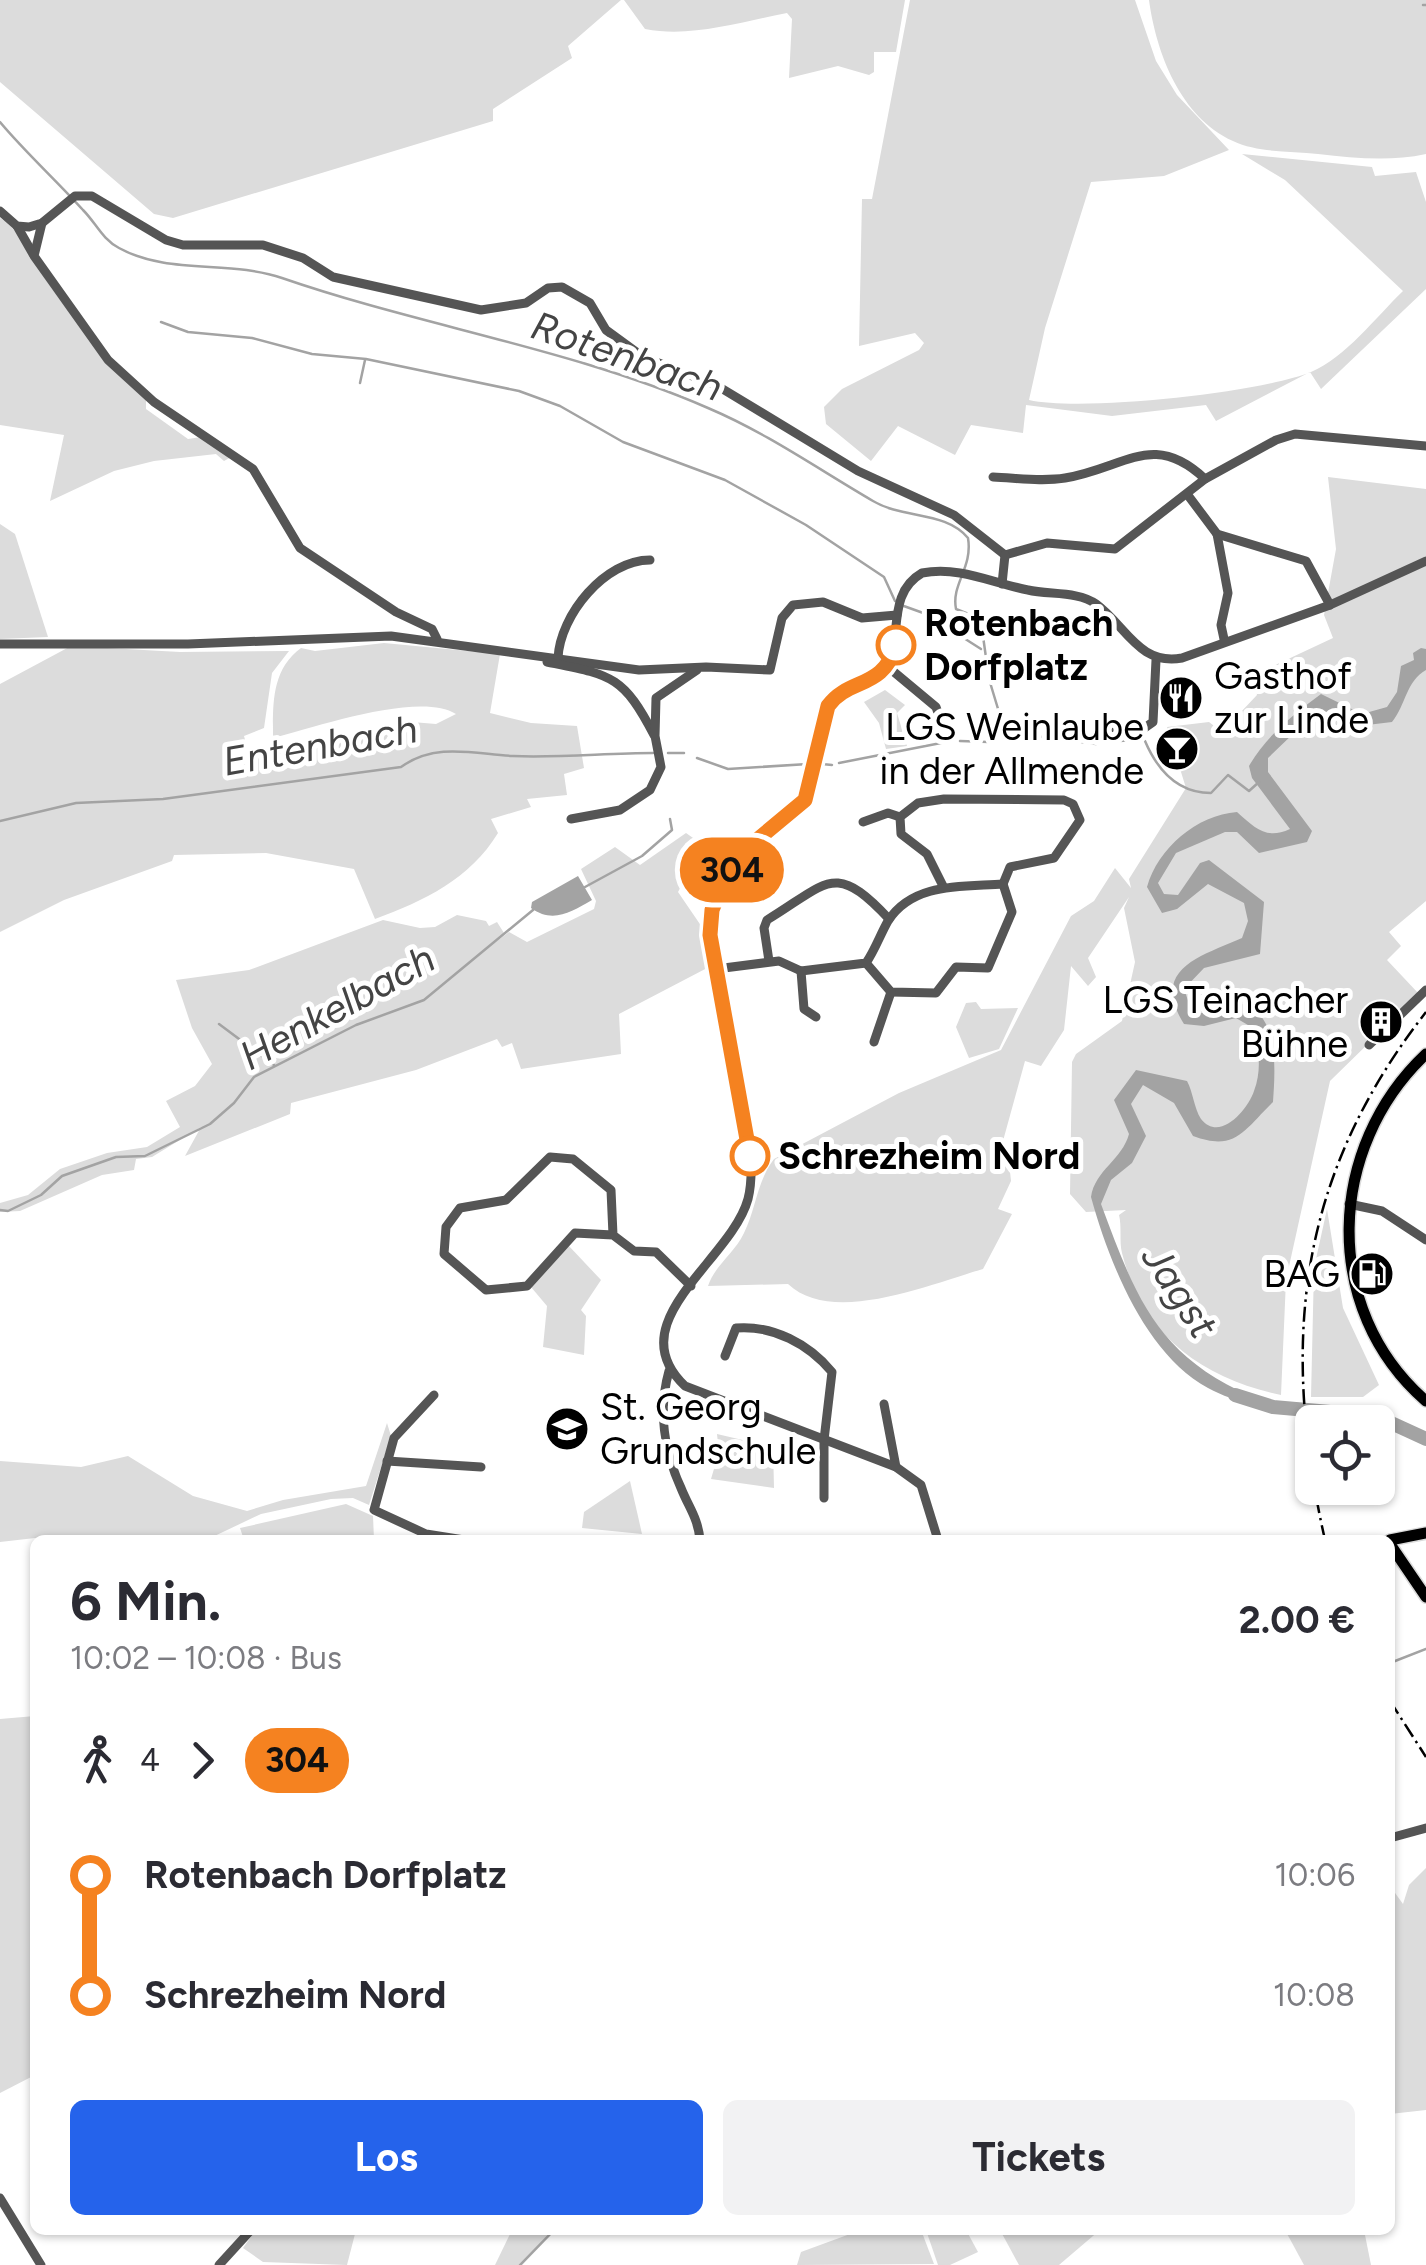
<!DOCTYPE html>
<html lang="de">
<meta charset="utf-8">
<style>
body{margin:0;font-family:Figtree,sans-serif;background:#f2f2f3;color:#2b2b33;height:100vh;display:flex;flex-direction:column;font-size:38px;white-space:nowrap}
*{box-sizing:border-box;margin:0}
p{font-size:32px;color:#7c7c81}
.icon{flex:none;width:55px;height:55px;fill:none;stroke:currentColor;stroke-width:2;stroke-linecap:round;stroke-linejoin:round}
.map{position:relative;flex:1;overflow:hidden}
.sheet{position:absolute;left:30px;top:1535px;width:1365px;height:700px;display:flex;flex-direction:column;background:#fff;border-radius:15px;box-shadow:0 2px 8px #0004}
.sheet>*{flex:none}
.badge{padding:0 20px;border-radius:32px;font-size:35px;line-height:65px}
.fabs{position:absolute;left:1295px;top:1405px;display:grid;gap:20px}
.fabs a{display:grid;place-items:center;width:100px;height:100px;border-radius:15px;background:#fff;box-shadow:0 2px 8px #0004;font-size:50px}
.map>.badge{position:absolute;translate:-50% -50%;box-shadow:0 0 0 5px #fff}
.legs{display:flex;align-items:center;gap:15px;height:110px;padding:0 40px;font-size:32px}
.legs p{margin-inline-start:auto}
.overview{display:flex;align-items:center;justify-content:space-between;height:170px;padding:0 40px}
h1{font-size:55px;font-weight:700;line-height:75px}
.cta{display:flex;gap:20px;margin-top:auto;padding:20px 40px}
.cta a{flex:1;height:115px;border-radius:15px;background:#2563eb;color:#fff;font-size:40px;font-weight:700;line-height:115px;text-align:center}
.cta a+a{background:#f2f2f3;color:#2b2b33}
ul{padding:0 40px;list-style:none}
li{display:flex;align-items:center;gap:35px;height:120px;font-size:38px}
li i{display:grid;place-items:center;width:15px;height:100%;margin:0 12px;background:currentColor}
li i::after{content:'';width:25px;height:25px;margin:-12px;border:8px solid;border-radius:50%;background:#fff}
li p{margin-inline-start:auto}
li:first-child i{background:linear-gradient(#0000 50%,currentColor 0)}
li:last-child i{background:linear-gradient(currentColor 50%,#0000 0)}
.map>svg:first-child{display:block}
.green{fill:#dcdcdc}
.water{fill:#a3a3a3}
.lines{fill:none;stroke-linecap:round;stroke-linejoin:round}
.stream{stroke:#a3a3a3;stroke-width:2.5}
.river{stroke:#a3a3a3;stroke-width:14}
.major-casing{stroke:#dbdbdb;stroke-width:14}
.minor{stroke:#555;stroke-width:9}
.major{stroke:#000;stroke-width:11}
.rail{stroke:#000;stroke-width:2.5;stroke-dasharray:15 5 2.5 5;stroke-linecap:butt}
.line-1-casing{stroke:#fff;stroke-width:22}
.line-1{stroke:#f58220;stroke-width:15}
.stop-1-dot{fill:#fff;stroke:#f58220;stroke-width:5}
.labels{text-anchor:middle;stroke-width:10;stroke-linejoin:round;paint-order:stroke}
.stop-label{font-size:38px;font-weight:bold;fill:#000;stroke:#fff;text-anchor:start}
.poi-label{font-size:38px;fill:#000;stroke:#fff;text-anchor:end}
.water-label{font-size:40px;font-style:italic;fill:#444;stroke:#fff}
</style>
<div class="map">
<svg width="1426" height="2265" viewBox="0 0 1426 2265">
<rect width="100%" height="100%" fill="#fff"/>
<g class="green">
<path d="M0 0H621L568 46 572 58 493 109V121L173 218 154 214 0 82Z"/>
<path d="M624 0H905L896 52H874V72L869 75 838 66 789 78 792 19 787 13C741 22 691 38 645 29Z"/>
<path d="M910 0H1135L1156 61 1177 95 1229 150 1164 176 1091 182 1045 328 1029 400C1082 412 1259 393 1311 372 1345 358 1376 317 1403 291L1285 180 1242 154 1372 167 1375 176 1416 172 1426 202V289L1321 389 1310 372 1216 421 1206 405 1112 416 1026 405 1023 433 971 425 955 455 898 426 871 461 826 424 824 407 842 389 919 350 924 343 915 333 859 346 862 199H872Z"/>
<path d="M1149 0H1426V154C1389 162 1355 158 1318 154 1291 151 1258 153 1233 141 1180 117 1156 52 1149 0Z"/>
<path d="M0 218C23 232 31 259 46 280 76 323 108 364 146 400V409L188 439 201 437 233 456 224 461 216 454 154 461 114 471 50 501 64 435 0 425Z"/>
<path d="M1328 477 1426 489V901L1389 932 1401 946 1387 960 1419 994 1330 1081 1286 1280 1281 1395C1202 1378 1143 1336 1122 1253 1119 1241 1122 1227 1119 1215L1126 1210 1086 1212 1070 1194 1072 1062 1076 1054 1122 1021 1135 962 1124 908 1129 897 1088 958 1096 977 1088 986 1071 966 1064 1030 1041 1066 1025 1061 998 1159 1009 1162 1011 1181 998 1209 1012 1214 983 1269C931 1284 832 1326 788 1284L708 1286C715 1265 734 1254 744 1233 756 1209 757 1181 774 1159L899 1093 1001 1050 1071 916 1094 901 1115 868 1131 888 1129 879 1186 788 1167 727 1209 722 1222 732 1257 695 1252 676 1333 638 1324 615 1336 549Z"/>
<path d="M0 524 15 534 48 637 0 639Z"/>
<path d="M384 643 500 654 490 713 531 723 577 726 584 768 564 774 567 795 527 799 531 807 491 819 498 833C470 879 424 901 375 919L354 869 266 853 174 855 172 861 64 900 0 932V684L71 646 180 652 289 651 272 673 264 728 244 736 247 747 288 750 301 743 351 741 369 729H396L412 722 436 724 456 714C420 691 316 727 273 738 273 705 271 670 301 648L315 651Z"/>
<path d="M885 690 905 705 897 713 907 746 886 749 879 723 864 702Z"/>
<path d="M686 833 703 845 678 892 706 933 709 967 619 1014 621 1054 521 1069 512 1043 502 1047 497 1039 416 1070 291 1103 290 1114 185 1156 201 1127 152 1157 136 1159 134 1170 102 1175 20 1211 0 1212V1203L28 1195 60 1169 107 1153 147 1147 180 1127 166 1101 195 1086 212 1064 192 1028 176 980 249 970 383 920 420 928 435 927 457 915 486 921 489 926 497 922 504 933 493 944 509 932 527 942 594 909 596 901 581 869 615 847 640 865Z"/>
<path d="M976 1002 981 1009 1018 1008 999 1049 969 1058 956 1027 966 1003Z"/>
<path d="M1327 1209 1343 1308 1379 1385 1363 1397H1311L1314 1268Z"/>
<path d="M568 1245 601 1280 581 1310 586 1316 584 1355 543 1347 547 1306 531 1287Z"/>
<path d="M387 1423 391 1436 369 1505 353 1498 331 1499 261 1514 206 1540 35 1538 0 1542V1461L81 1467 128 1456 193 1496 247 1511 283 1500 366 1486Z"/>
<path d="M717 1434 773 1447 774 1488 711 1479 719 1452Z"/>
<path d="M630 1481 642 1534 582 1528 584 1512Z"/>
<path d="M346 1504 373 1516 374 1540H244L240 1528Z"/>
<path d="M35 1716V2075L0 2093V1719Z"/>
<path d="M1426 1868V2110L1390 2114V1886L1403 1904 1409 1885Z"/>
<path d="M256 2230H356L347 2265 263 2262 243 2248Z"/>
<path d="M512 2230H556L522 2265H495Z"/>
<path d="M861 2230H921L934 2264 797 2265 801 2252Z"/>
<path d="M926 2230H966L978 2252 950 2265H938Z"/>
<path d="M1000 2230H1100L1059 2265H1019Z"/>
<path d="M1285 2230H1364L1371 2265H1304Z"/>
</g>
<g class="water">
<path d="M1421 648 1426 649V670C1406 681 1406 705 1392 722L1359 726 1319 709 1268 758V772L1312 831 1307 842 1259 853 1237 832H1225L1176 853 1158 883 1164 894 1178 895 1200 863 1209 860 1264 902 1260 954 1204 968 1184 989 1193 1015 1242 1004C1280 1014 1275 1071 1273 1102 1244 1130 1236 1152 1193 1136L1174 1103 1143 1085 1131 1104 1146 1136 1132 1163 1111 1180 1101 1204C1135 1295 1156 1355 1251 1396L1252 1406C1238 1400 1222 1396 1208 1388 1145 1354 1109 1262 1091 1197 1095 1170 1122 1160 1129 1134L1114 1100 1136 1070 1187 1081C1193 1092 1194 1108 1201 1119 1220 1143 1248 1109 1254 1091 1262 1070 1259 1049 1253 1028L1236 1018 1204 1026 1184 1024C1149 968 1202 956 1242 938L1248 921 1244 903 1208 884 1177 909 1162 913 1147 887C1158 848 1197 815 1237 812 1255 828 1266 840 1290 829L1252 778 1249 766C1266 736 1294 714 1321 694L1362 714 1387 707 1397 692 1401 666 1414 660 1413 653Z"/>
<path d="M578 876 592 900C571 912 553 924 531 908L532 902Z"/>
</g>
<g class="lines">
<g class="stream">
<path d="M1423 5H1426"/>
<path d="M0 122C26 153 56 180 83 210 96 223 102 239 119 248 168 275 230 260 282 278 421 326 573 349 708 408 767 433 818 469 873 501 903 519 946 511 968 538 973 568 951 584 956 609L971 615 982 629 989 679 1005 732 1096 744"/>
<path d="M161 322 188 332 252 338 312 354 366 359 519 391 560 406 623 442 725 480 806 525 884 577 895 601"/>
<path d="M360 383 365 360"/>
<path d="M901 605 926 614 981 649"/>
<path d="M960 741 989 742 1005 732"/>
<path d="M1119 741 1136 740"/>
<path d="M1145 741C1157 769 1177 793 1211 793L1228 775 1249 791 1259 782"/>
<path d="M668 753H684"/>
<path d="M697 758 728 769 808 764"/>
<path d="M839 763 946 742"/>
<path d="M822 764 832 765"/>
<path d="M0 821 76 803 163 799 401 767C436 742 474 754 513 756 559 758 607 753 653 753"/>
<path d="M585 887 642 856 672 830 670 819"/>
<path d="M219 1024 274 1065"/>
<path d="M0 1210 8 1211 41 1195 62 1176 116 1157 145 1156 210 1124 234 1103 254 1077 356 1025 424 1000 533 910"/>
<path d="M1390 1663 1426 1649"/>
<path d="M520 2265 554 2230"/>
</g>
<path class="river" d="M1235 1395 1273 1407 1376 1416 1426 1439"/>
<defs>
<g id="major">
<path d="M1426 1054C1327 1147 1320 1309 1426 1401"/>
<path d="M1390 1540 1426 1533"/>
<path d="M1390 1544 1426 1597"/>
</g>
</defs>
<use href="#major" class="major-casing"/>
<g class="minor">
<path d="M0 211 17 226 29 227 42 223 75 196H92L166 240 183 245H263L303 258 333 277 481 310 526 303 548 288 562 287 590 303 606 330 643 357 716 385 858 471 954 515 1005 555"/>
<path d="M42 223 34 256 108 360 154 402 253 469 300 548 396 612 432 629 437 639"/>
<path d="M17 226 33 254"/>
<path d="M993 477C1017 478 1042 482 1065 478 1125 468 1153 430 1205 479"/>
<path d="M1187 494 1217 534 1306 561 1330 605"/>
<path d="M1217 534 1228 593 1221 625 1224 639"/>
<path d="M1005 555 1047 543 1115 549 1205 479 1276 440 1295 434 1426 446"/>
<path d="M1002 584 1005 555"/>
<path d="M0 644H188L391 636 639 670 706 667 770 670 782 618 793 605 823 602 862 618 897 615"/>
<path d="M558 658C560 615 605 560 650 560"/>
<path d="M547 662C611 675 623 675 654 735"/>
<path d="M888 667 936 707 946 736"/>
<path d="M1098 727 1143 729 1153 722 1156 660"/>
<path d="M571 819 620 810 650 790 661 767 655 736 656 698 697 670"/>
<path d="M863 822 888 813 900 817"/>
<path d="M943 886 927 854 901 834 900 817 918 803 944 799 1064 800 1073 804 1080 820 1054 858 1010 867 1003 884"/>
<path d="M769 961 764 928 767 920C828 883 834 860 889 919"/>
<path d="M866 963 891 992 936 993 956 967 988 968 1012 912 1003 884"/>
<path d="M716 969 779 961 801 971 866 963C875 950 880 935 888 921 913 882 963 887 1003 884"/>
<path d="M801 971 804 1009 816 1017"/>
<path d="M874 1042 891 992"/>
<path d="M1369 1045 1426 990"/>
<path d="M1349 1204 1382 1211 1426 1240"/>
<path d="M613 1235 611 1190 573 1159 550 1157 506 1200 460 1208 446 1227 444 1254 486 1290 527 1286 575 1233 613 1235 634 1251 656 1252 691 1286"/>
<path d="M725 1356 736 1328C773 1325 809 1344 832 1372L824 1440V1498"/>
<path d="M669 1371C658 1410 664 1451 681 1488 689 1508 698 1518 700 1540"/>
<path d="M434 1395 394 1438 374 1510 426 1534 464 1540"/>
<path d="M884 1404 896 1467"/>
<path d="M387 1461 481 1467"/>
<path d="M938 1540 921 1485 896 1467 685 1386C617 1322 731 1261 748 1199 763 1141 721 1000 711 935L712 910 724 881 751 845 805 800 827 707 835 697 888 667C902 635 887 593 922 573 960 566 992 583 1028 590 1049 595 1078 591 1096 604 1126 626 1139 666 1182 658L1330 605 1426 561"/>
<path d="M1390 1838 1426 1828"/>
<path d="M0 2198 41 2265"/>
<path d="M219 2265 251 2230"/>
</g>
<use href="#major" class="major"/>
<g class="rail">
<path d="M1325 1540C1280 1341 1298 1176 1426 1012"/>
<path d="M1390 1701 1426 1757"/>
</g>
</g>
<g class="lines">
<defs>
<path id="line-1" d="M750 1156 710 935 712 910 724 881 751 845 805 800 828 706C849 677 883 690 896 645"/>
</defs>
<use href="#line-1" class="line-1-casing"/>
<use href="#line-1" class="line-1"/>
</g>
<defs>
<symbol id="restaurant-disc" viewBox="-11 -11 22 22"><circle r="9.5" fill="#000" stroke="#fff"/><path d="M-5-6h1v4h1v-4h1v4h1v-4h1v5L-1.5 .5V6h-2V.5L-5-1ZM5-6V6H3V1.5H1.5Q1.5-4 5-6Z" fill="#fff"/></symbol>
<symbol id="bar-disc" viewBox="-11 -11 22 22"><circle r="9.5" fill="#000" stroke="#fff"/><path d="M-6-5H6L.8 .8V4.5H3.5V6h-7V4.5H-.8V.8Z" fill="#fff"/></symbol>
<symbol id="building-disc" viewBox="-11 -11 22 22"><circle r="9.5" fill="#000" stroke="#fff"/><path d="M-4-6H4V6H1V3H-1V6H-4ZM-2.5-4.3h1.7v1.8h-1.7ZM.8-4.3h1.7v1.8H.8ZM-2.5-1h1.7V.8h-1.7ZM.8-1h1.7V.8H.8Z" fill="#fff"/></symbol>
<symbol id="fuel-disc" viewBox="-11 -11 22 22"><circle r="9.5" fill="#000" stroke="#fff"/><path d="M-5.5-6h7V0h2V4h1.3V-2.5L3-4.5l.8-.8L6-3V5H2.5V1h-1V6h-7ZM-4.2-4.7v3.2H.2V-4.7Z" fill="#fff"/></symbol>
<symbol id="school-disc" viewBox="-11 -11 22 22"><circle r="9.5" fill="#000" stroke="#fff"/><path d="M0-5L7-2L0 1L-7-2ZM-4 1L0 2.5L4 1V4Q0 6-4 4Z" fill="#fff"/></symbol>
</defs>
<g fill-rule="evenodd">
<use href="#restaurant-disc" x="1156" y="673" width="50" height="50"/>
<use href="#bar-disc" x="1152" y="724" width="50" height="50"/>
<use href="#building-disc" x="1356" y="997" width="50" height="50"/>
<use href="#fuel-disc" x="1347" y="1249" width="50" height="50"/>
<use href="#school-disc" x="542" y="1404" width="50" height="50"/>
</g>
<g class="stop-1-dot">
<circle cx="896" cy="645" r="18"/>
<circle cx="750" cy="1156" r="18"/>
</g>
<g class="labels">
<g class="stop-label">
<text x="924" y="636">Rotenbach<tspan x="924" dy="44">Dorfplatz</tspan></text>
<text x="778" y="1169">Schrezheim Nord</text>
</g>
<g class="poi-label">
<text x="1214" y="689" text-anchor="start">Gasthof<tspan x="1214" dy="44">zur Linde</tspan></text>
<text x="1144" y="740">LGS Weinlaube<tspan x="1144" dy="44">in der Allmende</tspan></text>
<text x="1348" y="1013">LGS Teinacher<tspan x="1348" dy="44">Bühne</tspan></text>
<text x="1340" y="1287">BAG</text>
<text x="600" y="1420" text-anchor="start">St. Georg<tspan x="600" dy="44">Grundschule</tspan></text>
</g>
<g class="water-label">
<text transform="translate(627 356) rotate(19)" y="14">Rotenbach</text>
<text transform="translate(320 745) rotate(-10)" y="14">Entenbach</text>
<text transform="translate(337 1007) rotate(-29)" y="14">Henkelbach</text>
<text transform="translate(1180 1291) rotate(57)" y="14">Jagst</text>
</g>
</g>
</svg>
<div class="fabs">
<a><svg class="icon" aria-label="locate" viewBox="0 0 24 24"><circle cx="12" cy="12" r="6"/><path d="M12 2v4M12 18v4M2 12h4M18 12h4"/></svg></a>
</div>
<b class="badge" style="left:732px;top:870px;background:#f58220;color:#111">304</b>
<section class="sheet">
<div class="overview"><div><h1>6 Min.</h1><p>10:02 – 10:08 · Bus</p></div><b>2.00 €</b></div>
<div class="legs"><svg class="icon" aria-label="walk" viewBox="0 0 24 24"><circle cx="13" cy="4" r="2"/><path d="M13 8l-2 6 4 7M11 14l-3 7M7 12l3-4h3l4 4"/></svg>4<svg class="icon" aria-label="forward" viewBox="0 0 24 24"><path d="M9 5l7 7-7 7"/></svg><b class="badge" style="background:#f58220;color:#111">304</b></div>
<ul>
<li><i style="color:#f58220"></i><b>Rotenbach Dorfplatz</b><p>10:06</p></li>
<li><i style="color:#f58220"></i><b>Schrezheim Nord</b><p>10:08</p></li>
</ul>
<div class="cta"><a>Los</a><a>Tickets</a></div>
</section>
</div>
